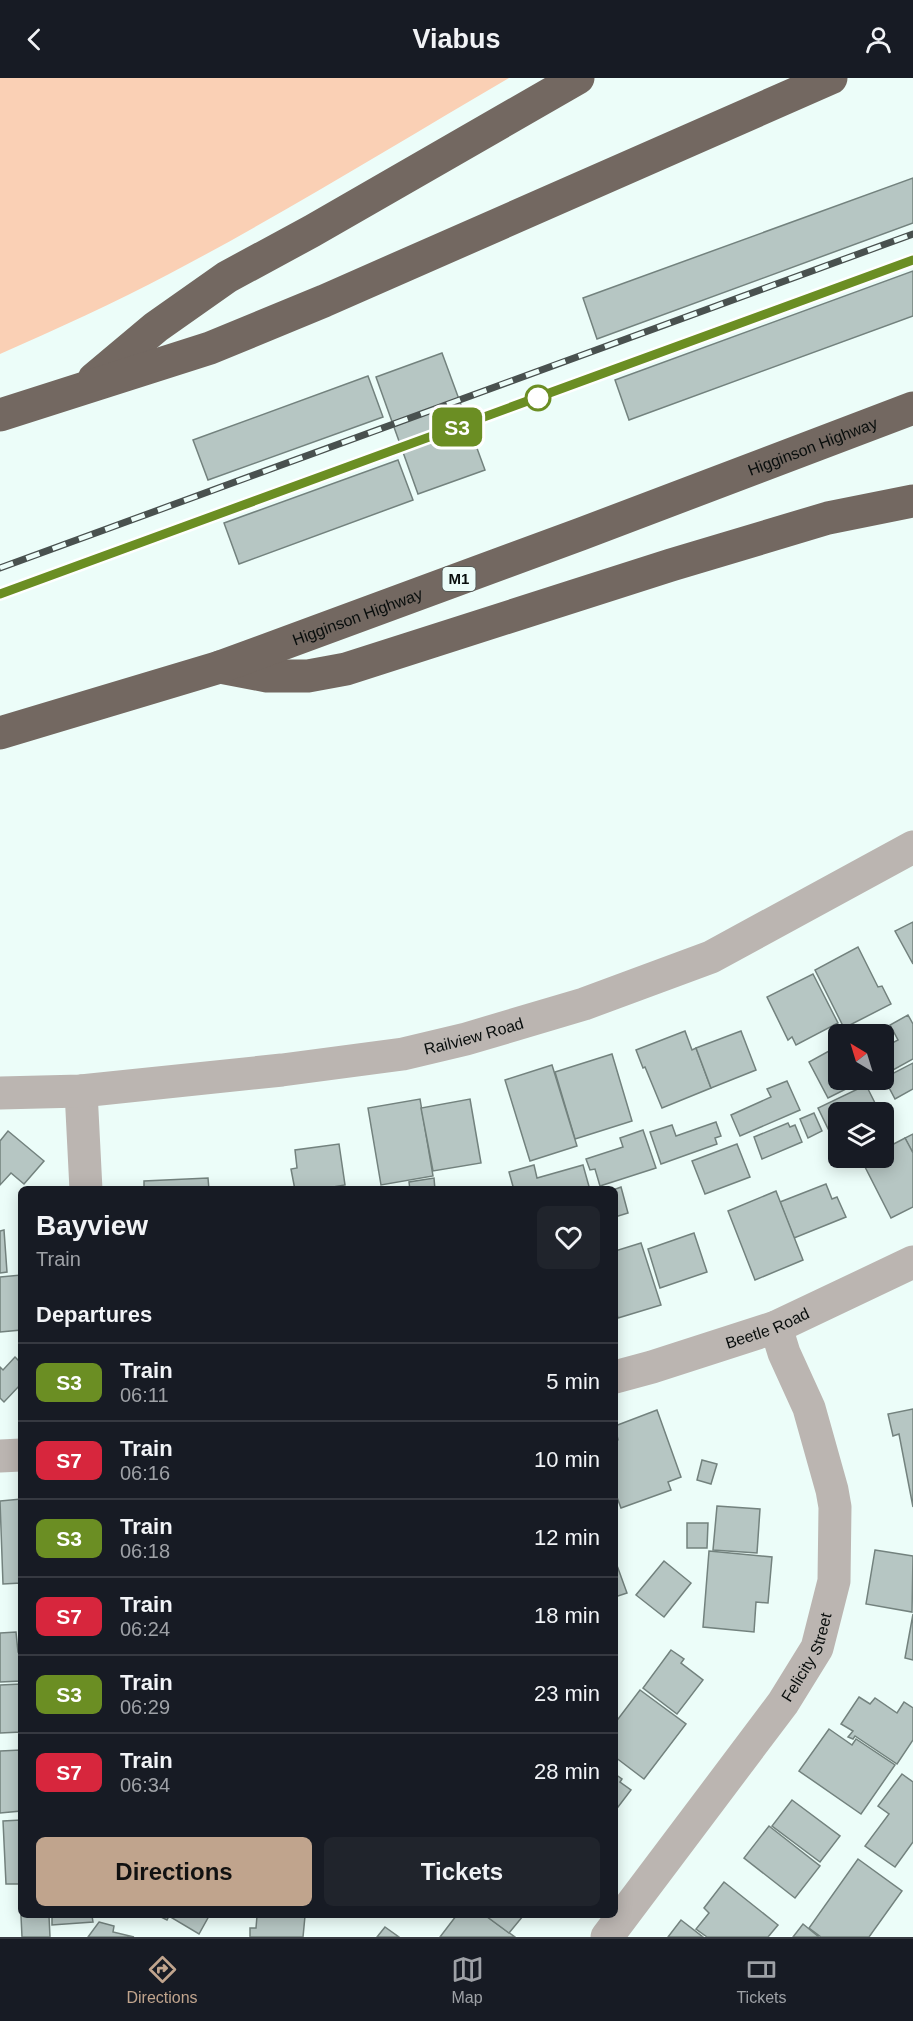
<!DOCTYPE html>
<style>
body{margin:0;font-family:Arial,sans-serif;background:#20242c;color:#f1f3f6;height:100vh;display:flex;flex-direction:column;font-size:22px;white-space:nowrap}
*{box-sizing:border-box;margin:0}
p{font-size:20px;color:#9ea1a6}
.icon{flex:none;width:33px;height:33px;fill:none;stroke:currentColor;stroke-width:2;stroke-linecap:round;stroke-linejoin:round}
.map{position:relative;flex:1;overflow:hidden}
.sheet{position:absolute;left:18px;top:1108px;width:600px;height:732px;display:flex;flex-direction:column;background:#171b24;border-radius:9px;box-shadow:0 3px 15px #0003}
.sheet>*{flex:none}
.badge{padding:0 12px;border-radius:9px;font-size:21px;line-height:39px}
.needle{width:39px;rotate:322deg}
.controls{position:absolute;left:828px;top:946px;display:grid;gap:12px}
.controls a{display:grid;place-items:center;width:66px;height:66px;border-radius:9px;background:#171b24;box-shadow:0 3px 15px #0003;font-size:30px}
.map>.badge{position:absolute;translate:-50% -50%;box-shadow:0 0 0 3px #fff}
h2{padding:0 18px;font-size:22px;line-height:54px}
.round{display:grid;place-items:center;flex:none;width:63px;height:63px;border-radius:9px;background:#20242c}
.head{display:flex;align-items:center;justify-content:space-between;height:102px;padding:0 18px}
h1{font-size:28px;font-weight:600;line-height:45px}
.action{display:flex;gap:12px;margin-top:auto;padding:12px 18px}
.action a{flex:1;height:69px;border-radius:9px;background:#c0a48d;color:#111;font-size:24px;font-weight:600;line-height:69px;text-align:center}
.action a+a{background:#20242c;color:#f1f3f6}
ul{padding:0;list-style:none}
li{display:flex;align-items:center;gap:18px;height:78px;padding:0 18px;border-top:2px solid #363941}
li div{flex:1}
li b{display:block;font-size:22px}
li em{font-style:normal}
li .badge{min-width:66px;font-weight:700;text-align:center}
header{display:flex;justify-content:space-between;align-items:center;height:78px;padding:0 18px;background:#171b24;font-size:27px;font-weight:600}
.tabs{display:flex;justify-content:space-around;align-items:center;height:84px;border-top:2px solid #363941;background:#171b24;font-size:16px;color:#9ea1a6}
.tabs a{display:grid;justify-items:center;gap:3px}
.tabs .current{color:#c0a48d}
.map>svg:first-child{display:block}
.green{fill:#fad0b5}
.building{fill:#b6c6c3;stroke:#73827e;stroke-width:1.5}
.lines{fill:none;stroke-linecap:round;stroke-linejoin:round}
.street{stroke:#bbb5b1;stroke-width:33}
.highway{stroke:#736861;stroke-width:33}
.rail-casing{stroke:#49514f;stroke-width:7}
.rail{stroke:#ecfdf9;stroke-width:4.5;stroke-dasharray:14;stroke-linecap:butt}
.line-casing{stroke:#fff;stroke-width:14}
.line{stroke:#6b8e23;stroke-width:9}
.stop-dot{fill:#fff;stroke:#6b8e23;stroke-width:3}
.labels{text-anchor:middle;stroke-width:6;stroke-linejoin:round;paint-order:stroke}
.shield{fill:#ecfdf9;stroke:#4c5553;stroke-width:1.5}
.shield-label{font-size:15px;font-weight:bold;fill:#080d0c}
.street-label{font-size:16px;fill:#080d0c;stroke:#ecfdf9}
</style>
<header><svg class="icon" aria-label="back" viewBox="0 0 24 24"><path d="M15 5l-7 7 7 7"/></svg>Viabus<svg class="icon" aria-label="person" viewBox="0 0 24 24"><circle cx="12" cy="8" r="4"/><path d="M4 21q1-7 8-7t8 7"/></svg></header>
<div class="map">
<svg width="913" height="1859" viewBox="0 0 913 1859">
<rect width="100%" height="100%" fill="#ecfdf9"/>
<path class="green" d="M0 0H509C396 66 285 135 169 196 114 225 57 251 0 276Z"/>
<g class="building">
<path d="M913 100V145L597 261 583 220Z"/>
<path d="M913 193V238L629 342 615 302Z"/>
<path d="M442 275 485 392 418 416 376 299Z"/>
<path d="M368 298 383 339 208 402 193 362Z"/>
<path d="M398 382 413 422 239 486 224 445Z"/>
<path d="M913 844V886L895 853Z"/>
<path d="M858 869 878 909 882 908 891 926 844 950 815 892Z"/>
<path d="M813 896 838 945 796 967 792 959 788 962 767 919Z"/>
<path d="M908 937 913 946V981L884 997V966L885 969 898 962 890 947Z"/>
<path d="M685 953 692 972 696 970 711 1010 662 1030 645 989 643 990 636 972Z"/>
<path d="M741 953 756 992 711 1010 696 970Z"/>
<path d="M838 968V1002H864L828 1020 809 984Z"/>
<path d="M612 976 632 1043 575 1061 555 994Z"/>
<path d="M913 985V1011L895 1021 884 1000Z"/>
<path d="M552 987 577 1068 530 1083 505 1002Z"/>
<path d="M787 1003 800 1032 740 1058 731 1037 771 1019 767 1011Z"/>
<path d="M866 1007 880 1035H838V1061L834 1063 818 1030Z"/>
<path d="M420 1021 433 1098 381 1107 368 1030Z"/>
<path d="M470 1021 481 1085 433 1093 421 1030Z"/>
<path d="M814 1035 822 1053 808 1060 800 1041Z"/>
<path d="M716 1044 721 1058 715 1060 717 1066 661 1086 650 1054 672 1047 676 1058Z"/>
<path d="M788 1045 790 1049 795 1047 802 1064 762 1081 754 1059Z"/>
<path d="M643 1052 656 1090 600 1108 595 1091 590 1092 586 1081 623 1069 620 1060Z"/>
<path d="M8 1053 44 1083 24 1106 11 1095 0 1107V1063Z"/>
<path d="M913 1056V1075L905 1060Z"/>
<path d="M905 1060 913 1075V1129L891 1140 862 1083 867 1080H884V1071Z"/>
<path d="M339 1066 345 1107 315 1112H295L291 1091 297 1090 295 1072Z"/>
<path d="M737 1066 750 1099 705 1116 692 1083Z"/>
<path d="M534 1087 537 1100 583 1087 590 1112H514L509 1094Z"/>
<path d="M208 1100 209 1112H144V1103Z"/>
<path d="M434 1100 435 1112H410L409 1104Z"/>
<path d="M826 1106 832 1121 837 1119 846 1139 794 1160 780 1124Z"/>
<path d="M621 1109 628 1135 615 1139 613 1112Z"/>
<path d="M776 1113 803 1182 755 1202 728 1133Z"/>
<path d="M4 1152 7 1194 0 1195V1153Z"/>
<path d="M694 1155 707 1194 660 1210 648 1171Z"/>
<path d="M641 1165 661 1227 618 1240 615 1229V1173Z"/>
<path d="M21 1197V1252L0 1254V1199Z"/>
<path d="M15 1279 21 1285V1306L4 1324 0 1320V1289L3 1292Z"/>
<path d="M913 1331V1429L899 1356 893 1358 888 1336Z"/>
<path d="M657 1332 681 1399 668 1404 671 1412 621 1430 615 1414V1364L618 1362 615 1348Z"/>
<path d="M702 1382 717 1386 711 1406 697 1402Z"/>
<path d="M21 1421V1505L3 1506 0 1423Z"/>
<path d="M717 1428 760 1431 757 1475 713 1472Z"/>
<path d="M687 1445H708L707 1470H687Z"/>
<path d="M875 1472 913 1478 912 1534 866 1526Z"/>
<path d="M709 1473 772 1479 768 1525 756 1524 754 1554 703 1549Z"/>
<path d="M615 1482 627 1515 615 1519Z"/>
<path d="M664 1483 691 1505 664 1539 636 1517Z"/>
<path d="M913 1536V1582L905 1580Z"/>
<path d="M16 1554 18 1574H21V1603L0 1604V1555Z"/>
<path d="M671 1572 684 1581 681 1585 703 1602 677 1636 643 1610Z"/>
<path d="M21 1606V1654L0 1655V1607Z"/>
<path d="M640 1612 686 1646 644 1701 615 1679V1645Z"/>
<path d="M859 1619 870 1626 875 1620 897 1635 904 1624 913 1630V1662L897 1686 855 1658 853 1661 848 1659 853 1653 841 1646Z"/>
<path d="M829 1651 852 1667 856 1661 895 1687 861 1736 799 1693Z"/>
<path d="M21 1672V1733L0 1735V1673Z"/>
<path d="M615 1696 622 1701 620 1704 631 1712 615 1733Z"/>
<path d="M902 1696 913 1704V1764L895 1789 865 1768 889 1736 878 1728Z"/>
<path d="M792 1722 840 1758 820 1784 772 1748Z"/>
<path d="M21 1742V1806H6L3 1743Z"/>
<path d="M769 1748 820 1788 795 1820 744 1780Z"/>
<path d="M858 1781 902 1813 869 1859H821L809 1850Z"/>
<path d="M724 1804 778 1847 768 1859H707L696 1851 709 1835 704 1830Z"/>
<path d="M21 1838H49L50 1859H22Z"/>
<path d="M52 1838H92L93 1844 52 1847Z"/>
<path d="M159 1838H209L199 1856 169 1838 167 1842Z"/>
<path d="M257 1838H305L303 1859H250V1850H256Z"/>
<path d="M456 1838H486L515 1859H440Z"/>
<path d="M486 1838H523L509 1855Z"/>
<path d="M681 1842 703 1859H668Z"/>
<path d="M99 1844 114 1848 113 1854 134 1859H88Z"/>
<path d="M803 1846 819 1859H793Z"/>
<path d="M385 1849 399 1859H377Z"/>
</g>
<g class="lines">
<g class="street">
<path d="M81 1013 86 1112"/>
<path id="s1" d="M0 1015 81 1013 282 992 403 976 466 961 584 926 711 879 913 769"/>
<path id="s2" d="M615 1299 652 1289 776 1249 913 1184"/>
<path d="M0 1378 21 1377"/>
<path id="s3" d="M607 1859 783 1625 817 1570 834 1503 835 1429 832 1412 809 1330 784 1275 776 1249"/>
</g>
<g class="highway">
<path d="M94 301 156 249 227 199 312 153 578 0"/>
<path d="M0 337 210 270 324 223 831 0"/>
<path d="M220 589 267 598H308L346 591 671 487 828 440 913 423"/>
<path id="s4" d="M0 655 220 589 581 456 913 330"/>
</g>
<defs>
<g id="rail">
<path d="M0 490 913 156"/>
<path d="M0 516 913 182"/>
</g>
</defs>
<use href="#rail" class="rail-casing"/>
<use href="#rail" class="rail"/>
</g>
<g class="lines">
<defs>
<path id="line" d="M0 516 913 182"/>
</defs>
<use href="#line" class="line-casing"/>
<use href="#line" class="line"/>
</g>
<circle class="stop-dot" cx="538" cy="320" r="12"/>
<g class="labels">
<rect class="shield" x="442.5" y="489" width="33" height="24" rx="4.5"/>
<g class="shield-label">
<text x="459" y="506">M1</text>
</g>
<g class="street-label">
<text dy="6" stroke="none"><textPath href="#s4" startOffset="862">Higginson Highway</textPath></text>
<text dy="6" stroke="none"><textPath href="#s4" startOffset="376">Higginson Highway</textPath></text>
<text dy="6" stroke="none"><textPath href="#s1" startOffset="478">Railview Road</textPath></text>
<text dy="6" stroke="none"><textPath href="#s2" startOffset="160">Beetle Road</textPath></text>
<text dy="6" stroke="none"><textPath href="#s3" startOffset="345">Felicity Street</textPath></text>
</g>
</g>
</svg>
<div class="controls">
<a><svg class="needle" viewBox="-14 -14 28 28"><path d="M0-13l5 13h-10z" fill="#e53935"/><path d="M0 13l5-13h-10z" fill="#9ea1a6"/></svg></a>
<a><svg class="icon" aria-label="layers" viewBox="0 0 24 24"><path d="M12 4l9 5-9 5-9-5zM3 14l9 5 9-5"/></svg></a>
</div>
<b class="badge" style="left:457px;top:349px;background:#6b8e23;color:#fff">S3</b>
<section class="sheet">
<div class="head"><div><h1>Bayview</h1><p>Train</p></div><a class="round"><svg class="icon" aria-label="heart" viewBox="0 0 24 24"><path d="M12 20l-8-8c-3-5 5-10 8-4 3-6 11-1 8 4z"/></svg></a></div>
<h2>Departures</h2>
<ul>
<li><span class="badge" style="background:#6b8e23;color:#fff">S3</span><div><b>Train</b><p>06:11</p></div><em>5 min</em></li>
<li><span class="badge" style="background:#d7263d;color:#fff">S7</span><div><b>Train</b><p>06:16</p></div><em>10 min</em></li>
<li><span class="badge" style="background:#6b8e23;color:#fff">S3</span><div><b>Train</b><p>06:18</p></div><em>12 min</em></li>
<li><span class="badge" style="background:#d7263d;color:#fff">S7</span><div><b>Train</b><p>06:24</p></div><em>18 min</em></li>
<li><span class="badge" style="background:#6b8e23;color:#fff">S3</span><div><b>Train</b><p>06:29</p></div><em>23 min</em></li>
<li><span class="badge" style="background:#d7263d;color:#fff">S7</span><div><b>Train</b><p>06:34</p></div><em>28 min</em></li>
</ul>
<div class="action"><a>Directions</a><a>Tickets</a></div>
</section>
</div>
<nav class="tabs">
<a class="current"><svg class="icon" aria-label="directions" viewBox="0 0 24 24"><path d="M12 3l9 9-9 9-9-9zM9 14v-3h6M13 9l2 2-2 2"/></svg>Directions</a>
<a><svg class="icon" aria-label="map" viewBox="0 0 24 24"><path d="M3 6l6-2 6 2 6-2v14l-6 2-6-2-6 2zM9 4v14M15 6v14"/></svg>Map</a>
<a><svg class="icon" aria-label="tickets" viewBox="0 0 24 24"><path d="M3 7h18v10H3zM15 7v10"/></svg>Tickets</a>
</nav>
